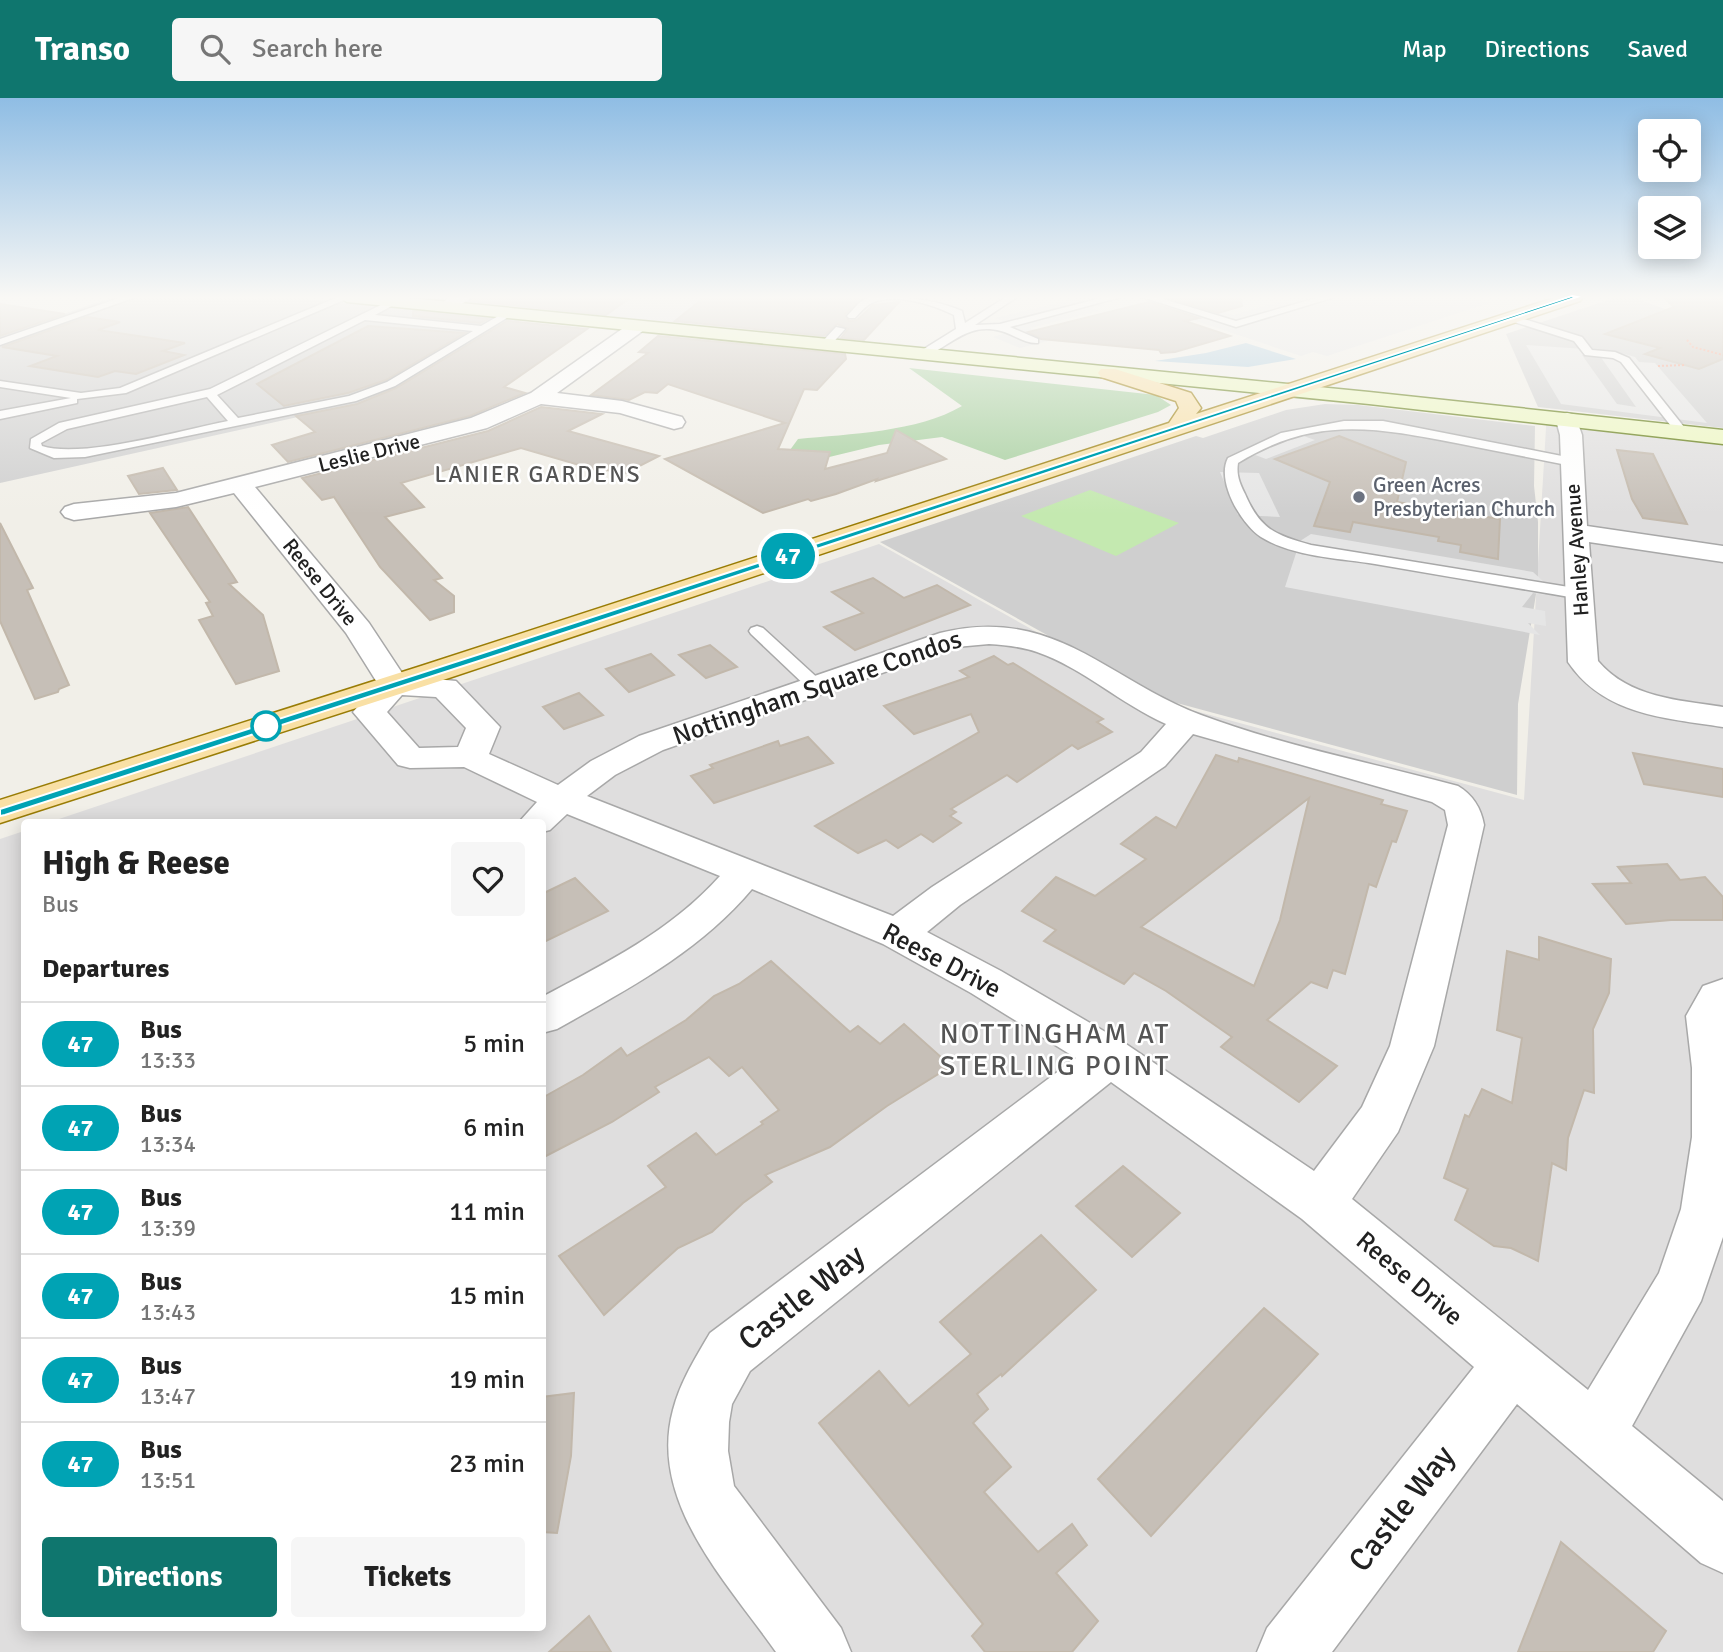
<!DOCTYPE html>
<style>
body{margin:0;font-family:Signika,sans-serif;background:#f6f6f6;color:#222;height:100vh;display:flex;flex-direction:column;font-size:26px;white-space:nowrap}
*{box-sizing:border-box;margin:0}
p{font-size:23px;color:#767676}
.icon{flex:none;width:38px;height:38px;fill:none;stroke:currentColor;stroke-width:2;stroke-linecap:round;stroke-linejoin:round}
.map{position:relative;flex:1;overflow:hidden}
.drawer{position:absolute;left:21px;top:721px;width:525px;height:812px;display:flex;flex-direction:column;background:#fff;border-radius:7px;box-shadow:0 4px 18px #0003}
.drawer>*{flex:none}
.badge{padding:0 14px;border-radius:23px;font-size:24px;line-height:46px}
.controls{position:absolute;left:1638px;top:21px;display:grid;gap:14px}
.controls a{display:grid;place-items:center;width:63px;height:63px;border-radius:7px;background:#fff;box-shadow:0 4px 18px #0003;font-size:35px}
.map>.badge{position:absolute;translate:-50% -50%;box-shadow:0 0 0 4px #fff}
h2{padding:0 21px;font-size:26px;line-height:63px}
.round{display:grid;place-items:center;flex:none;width:74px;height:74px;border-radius:7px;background:#f6f6f6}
.summary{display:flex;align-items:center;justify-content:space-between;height:119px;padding:0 21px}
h1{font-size:33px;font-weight:700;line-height:52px}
.action{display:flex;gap:14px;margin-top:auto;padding:14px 21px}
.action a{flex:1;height:80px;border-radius:7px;background:#0f766e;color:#fff;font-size:28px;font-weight:700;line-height:80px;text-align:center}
.action a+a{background:#f6f6f6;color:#222}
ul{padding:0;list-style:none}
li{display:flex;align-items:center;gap:21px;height:84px;padding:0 21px;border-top:2px solid #e0e0e0}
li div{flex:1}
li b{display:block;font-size:26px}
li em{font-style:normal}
li .badge{min-width:77px;font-weight:700;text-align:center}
header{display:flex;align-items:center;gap:42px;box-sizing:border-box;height:98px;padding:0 35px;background:#0f766e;color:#fff}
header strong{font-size:33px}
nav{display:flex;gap:38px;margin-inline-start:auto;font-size:24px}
.search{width:490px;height:63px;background:#f6f6f6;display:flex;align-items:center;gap:18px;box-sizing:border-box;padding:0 24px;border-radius:7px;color:#767676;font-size:26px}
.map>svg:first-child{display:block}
.residential{fill:#dfdede}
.religious{fill:#cfcfcf}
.grass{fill:#c4e9b0}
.forest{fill:#a6cf9e}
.parking{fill:#e5e5e5;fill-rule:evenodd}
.water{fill:#aacadd}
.building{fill:#c6bfb7;stroke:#c2b8ab;stroke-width:2;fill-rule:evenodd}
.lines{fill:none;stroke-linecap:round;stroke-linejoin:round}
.lane-casing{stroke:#a8a8a8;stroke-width:3}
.street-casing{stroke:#a8a8a8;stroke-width:3}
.secondary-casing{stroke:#5c7709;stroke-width:3}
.primary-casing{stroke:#997c05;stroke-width:3}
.path{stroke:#f69374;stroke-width:2;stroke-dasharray:2 2;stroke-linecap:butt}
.lane{fill:#fff;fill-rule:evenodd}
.street{fill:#fff;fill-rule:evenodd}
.secondary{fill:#edf8bf;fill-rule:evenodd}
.primary{fill:#f9e0a5;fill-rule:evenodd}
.line{fill:#00a3b4;stroke:#fff;stroke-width:2}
.worship-dot{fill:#6b7280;stroke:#fff;stroke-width:2.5}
.stop-dot{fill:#fff;stroke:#00a3b4;stroke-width:3.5}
.labels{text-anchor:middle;stroke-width:5;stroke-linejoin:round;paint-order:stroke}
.far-street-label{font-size:21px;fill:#212121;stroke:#fff}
.far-worship-label{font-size:21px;fill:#5b616d;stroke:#fff;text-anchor:start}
.far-neighbourhood-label{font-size:23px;letter-spacing:2px;fill:#545454;stroke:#fff}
.street-label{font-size:26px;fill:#212121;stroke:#fff}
.neighbourhood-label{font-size:28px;letter-spacing:2px;fill:#545454;stroke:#fff}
.near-street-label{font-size:32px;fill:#212121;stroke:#fff}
</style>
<header>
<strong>Transo</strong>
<div class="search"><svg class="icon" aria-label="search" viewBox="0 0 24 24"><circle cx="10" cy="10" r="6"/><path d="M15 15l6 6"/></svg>Search here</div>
<nav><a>Map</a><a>Directions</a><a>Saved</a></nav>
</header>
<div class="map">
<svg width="1723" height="1554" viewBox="0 0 1723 1554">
<rect width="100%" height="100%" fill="#f1efe8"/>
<g class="residential">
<path d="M407 199H801L745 229H721Z"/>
<path d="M1547 313 1723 333V1554H0V741L24 733V1530H542V724H50L879 446 1162 604 1524 702Z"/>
</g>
<g class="religious">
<path d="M113 199H288L519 222 397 297 0 385V228L19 231Z"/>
<path d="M1617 199H1632L1671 213 1723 215V330L1538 309 1506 236Z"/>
<path d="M1325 306 1358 307 1535 328 1534 388 1538 424V484L1518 606 1517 697 1162 601 880 444 1196 338 1203 340 1286 312Z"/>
</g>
<path class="grass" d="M1090 392 1179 425 1116 458 1021 418Z"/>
<path class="forest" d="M909 270 1156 297 1171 307 1158 314 1005 362 942 339 879 347 763 375 790 352 798 341C849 336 918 334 962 308Z"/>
<g class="parking">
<path d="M1084 199 1106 207 1092 210 1099 213 1030 230 1056 241 1020 250 993 239 1003 236 984 228 1003 223 995 220Z"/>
<path d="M1296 199H1471L1489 205 1327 258 1313 254 1301 258 1172 215 1179 212 1163 207 1185 201 1233 217Z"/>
<path d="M1526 247 1614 253 1635 259 1639 264 1655 265 1707 325 1561 306ZM1582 257 1600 258 1636 309 1617 306Z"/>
<path d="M1292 334 1315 342 1266 361 1242 352Z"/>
<path d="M1220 374 1259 375 1280 419 1238 417Z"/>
<path d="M1311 436 1533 474 1544 484 1545 497 1533 495 1522 509 1545 513 1546 528 1528 525 1540 537 1285 489 1300 443Z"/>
</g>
<path class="water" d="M1246 245 1296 261 1248 269 1155 263 1206 255Z"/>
<g class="building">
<path d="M475 199H631L606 217 471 203Z"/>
<path d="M705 199H865L845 216 849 223 857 222 873 207 899 204 864 242 841 240 848 231 837 226 824 238 675 223Z"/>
<path d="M1241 199 1242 208 1218 215 1168 200Z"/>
<path d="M1663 199H1723V261L1699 271 1645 256 1660 250 1605 236 1674 209Z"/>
<path d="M1149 204 1199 220 1185 223 1230 238 1175 254 1161 255 1159 252 1041 241 1028 234Z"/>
<path d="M0 206 65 216 0 238Z"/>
<path d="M413 213 488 221 480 225 413 218Z"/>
<path d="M87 219 120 224 98 232 185 245 163 253 184 257 136 276 115 273 98 279 30 268 57 258 2 249Z"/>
<path d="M507 223 587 231 504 289 525 295 470 318 288 364 272 347 315 334 296 318 357 306 396 290Z"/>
<path d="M368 228 465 235 386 282 348 295 284 308 257 286Z"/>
<path d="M658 238 845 256 846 261 817 292 804 291 778 351 830 354 825 371 887 355 896 332 946 361 876 383 877 381 836 396 811 403 808 401 763 415 665 361 785 325 668 286 657 295 645 294 629 302 591 297 648 255 639 254Z"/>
<path d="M541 309 602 316 568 333 659 358 624 376 607 372 603 374 521 350 401 385 424 409 385 419 442 480 434 482 454 498V514L430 522 380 469 334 399 322 402 302 380 488 333Z"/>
<path d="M1339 338 1406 364 1397 404 1500 421 1498 461 1460 454 1461 447 1438 443 1439 439 1353 424 1350 434 1314 428 1330 384 1275 361Z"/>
<path d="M1617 352 1653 356 1687 426 1643 420 1632 401Z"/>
<path d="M163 370 177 392 139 396 128 378Z"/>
<path d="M188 409 237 484 229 486 263 517 279 573 236 586 199 522 213 518 206 505 210 504 150 415Z"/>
<path d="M0 425 33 490 27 492 69 587 59 591 58 594 35 601 0 523Z"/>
<path d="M873 480 904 500 937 487 970 507 855 552 824 529 863 515 832 494Z"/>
<path d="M710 547 737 569 706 580 679 557Z"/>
<path d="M651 556 674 577 629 594 606 571Z"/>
<path d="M994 558 1008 567 1013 565 1103 621 1097 624 1112 634 1078 651 1072 647 1017 684 1007 677 951 711 956 714 950 718 961 725 933 744 921 736 898 750 886 742 858 755 815 728 979 634 971 616 914 636 884 608 969 579 960 573Z"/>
<path d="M579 595 603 617 564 631 543 609Z"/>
<path d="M808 639 833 665 714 705 691 678 713 670 710 667 778 643 780 648Z"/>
<path d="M1633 655 1723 671V699L1644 686Z"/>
<path d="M1216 657 1238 664 1239 660 1383 702 1381 706 1407 713 1396 744 1392 743 1376 789 1369 786 1345 876 1333 872 1327 890 1311 884 1267 922 1337 968 1299 1004 1221 949 1232 939 1166 893 1134 875 1124 886 1044 843 1056 832 1022 813 1056 779 1095 798 1146 761 1121 746 1156 719 1176 730ZM1309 700 1280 822 1254 888 1141 829Z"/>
<path d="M1667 766 1680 782 1705 779 1723 799V822H1671L1626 826 1593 786 1631 785 1618 769Z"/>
<path d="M575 780 608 813 542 845V796Z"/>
<path d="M1539 839 1611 861 1609 895 1593 931 1594 995 1584 992 1568 1040 1566 1072 1552 1065 1538 1163 1511 1150 1494 1148 1455 1122 1468 1091 1444 1080 1465 1017 1469 1019 1482 991 1512 1005 1522 940 1497 932 1507 853 1539 862Z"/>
<path d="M771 863 850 934 858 928 880 946 904 926 951 968 887 1008 830 1049 765 1077 772 1084 743 1105 712 1134 678 1150 604 1217 559 1158 666 1089 648 1068 696 1035 716 1057 763 1026 761 1024 779 1012 742 969 729 978 709 959 655 989 659 994 612 1024 542 1060V1000L583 977 621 950 627 958 686 922 714 898 739 886Z"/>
<path d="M1123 1068 1180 1115 1132 1159 1076 1108Z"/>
<path d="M1041 1137 1096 1192 1002 1278 1001 1276 977 1296 988 1311 973 1325 1011 1369 984 1394 1038 1454 1072 1426 1087 1447 1056 1475 1098 1523 1072 1554H985L972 1538 983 1526 819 1325 879 1273 909 1308 971 1256 940 1224Z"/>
<path d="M1264 1210 1318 1256 1151 1438 1098 1381Z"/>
<path d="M574 1295 571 1358 557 1435 542 1434V1299Z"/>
<path d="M1561 1444 1666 1533 1653 1554H1518Z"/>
<path d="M589 1518 611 1554H549Z"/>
</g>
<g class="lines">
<defs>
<g id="lane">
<path d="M122 199H136L0 247V241Z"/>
<path d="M338 199H351L126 295 77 301V305L0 321V313L71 300 0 289V283L81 295 120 290Z"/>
<path d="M871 199C904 199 932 200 962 213L965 225 1006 199H1017L975 227 1000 226 1105 199H1121L1010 229 1038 241V245C1025 246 1013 236 1001 233 966 224 951 249 923 259L919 258V254L956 231 954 217C933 207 895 194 872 205 865 208 860 215 855 220H849L847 218 860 204Z"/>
<path d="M1142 199H1157L1236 223 1320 199H1335L1236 229Z"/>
<path d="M391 202 399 204 375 217 481 228 507 213 515 215 395 288 356 303 85 359 54 360 30 350 31 341 59 325 210 291ZM365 222 473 233 387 284 349 298 238 320 217 297ZM207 299 228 323C183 332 81 361 42 348L41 345 67 331Z"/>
<path d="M1511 217 1582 239 1592 252 1615 254 1629 260 1688 334 1678 337 1621 264 1613 260 1585 257 1574 243 1508 222 1506 220Z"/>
<path d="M836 229 845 231 830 248H822V244Z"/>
<path d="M1344 323H1383L1572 360 1578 364 1572 368C1533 360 1495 353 1456 345 1373 329 1314 318 1238 365 1236 377 1240 386 1245 396 1260 431 1275 437 1311 447L1581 491 1589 496 1586 499 1581 501C1512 489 1444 478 1375 466 1339 460 1293 459 1261 439 1241 426 1216 383 1228 360L1281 335Z"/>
<path d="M757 528 763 530 822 584 825 588 822 592H810L751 536 749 533 751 530Z"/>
</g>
<g id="street">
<path d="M451 199H473L450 213H438L435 209Z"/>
<path d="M638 223 644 224 647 228 644 232 557 295 622 303 682 319 685 324 682 329 674 331 620 315 541 306 487 330 255 389 369 525 404 578 456 583 500 629 489 656 558 687 591 663 639 638 940 535C1054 507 1106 581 1201 617 1284 648 1372 665 1458 688 1473 697 1481 710 1484 727L1434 948 1398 1034 1352 1101 1588 1292 1659 1175 1681 1111 1692 1039V970L1686 918 1703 888 1723 881V1139L1701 1203 1632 1328 1723 1403V1475L1701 1465 1517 1306 1332 1554H1257L1267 1530 1474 1269 1302 1121 1111 984 750 1273 732 1306 729 1324 728 1353 734 1388 841 1530 851 1554H776C727 1484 648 1404 673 1312 680 1284 696 1259 710 1235L1076 960 971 895 883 846 752 791C699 854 628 891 557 931L542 935V899C606 865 671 833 720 778L567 716 550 732 542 734V724H519L537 704 464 669 410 670 398 667 353 614 378 586 346 535 234 395 176 409 74 422 65 419 61 414 65 409 74 406 176 395 471 320 531 295 632 224ZM989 546C1006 547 1022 549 1037 554 1083 570 1121 606 1166 626L1141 654 932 789 893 818 587 698 615 677 663 652 956 549ZM402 597 436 599 466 630 458 649 419 650 387 614ZM1193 636 1432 704 1445 712 1448 727 1390 948 1362 1009 1314 1073 1126 946 1001 873 927 834 960 807 1165 668Z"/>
<path d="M1567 315 1575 317 1582 337 1587 428 1723 448V464L1589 444 1598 563C1629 600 1679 602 1723 609V629C1664 620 1604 617 1568 564L1560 337 1556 322 1559 317Z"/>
</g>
<path id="secondary" d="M338 199H399L1369 294 1723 332V346L1369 306 347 204Z"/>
<path id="primary" d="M1557 199H1583L1580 203 443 582 0 725V702L421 568 1169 325 1179 310 1176 303 1101 279 1098 275 1101 271H1115L1191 295 1201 310 1196 316Z"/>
</defs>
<use href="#lane" class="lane-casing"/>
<use href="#street" class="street-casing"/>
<use href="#secondary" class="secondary-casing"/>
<use href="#primary" class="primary-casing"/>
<g class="path">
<path d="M1687 242 1693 249 1723 257"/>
<path d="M1658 268 1686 267"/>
</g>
<use href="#lane" class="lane"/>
<use href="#street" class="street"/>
<use href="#secondary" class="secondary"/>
<use href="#primary" class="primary"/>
</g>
<linearGradient id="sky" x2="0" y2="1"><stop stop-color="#8fbde4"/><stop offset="0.48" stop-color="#f9f8f5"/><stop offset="1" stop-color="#f9f8f5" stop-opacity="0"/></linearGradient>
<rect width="1723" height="416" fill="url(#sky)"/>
<path class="line" d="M1572 198 1577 199 488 560 5 717 0 718V711L480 556Z"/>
<circle class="worship-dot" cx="1359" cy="399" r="7"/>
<circle class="stop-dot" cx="266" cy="628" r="14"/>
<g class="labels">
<g class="far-street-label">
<text transform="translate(369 355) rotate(-14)" y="7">Leslie Drive</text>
<text transform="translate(1577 452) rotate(-94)" y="7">Hanley Avenue</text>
<text transform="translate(320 484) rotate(51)" y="7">Reese Drive</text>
</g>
<g class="far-worship-label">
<text x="1373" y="394">Green Acres<tspan x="1373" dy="24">Presbyterian Church</tspan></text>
</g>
<g class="far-neighbourhood-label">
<text x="538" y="384">LANIER GARDENS</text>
</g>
<g class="street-label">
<text transform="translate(817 589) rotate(-19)" y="9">Nottingham Square Condos</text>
<text transform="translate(942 862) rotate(28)" y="9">Reese Drive</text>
<text transform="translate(1410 1180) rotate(40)" y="9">Reese Drive</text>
</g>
<g class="neighbourhood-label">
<text x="1055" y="945">NOTTINGHAM AT<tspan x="1055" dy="32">STERLING POINT</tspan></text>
</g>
<g class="near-street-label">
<text transform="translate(801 1199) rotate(-38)" y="11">Castle Way</text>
<text transform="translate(1401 1410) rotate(-52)" y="11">Castle Way</text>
</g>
</g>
</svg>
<div class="controls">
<a><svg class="icon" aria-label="locate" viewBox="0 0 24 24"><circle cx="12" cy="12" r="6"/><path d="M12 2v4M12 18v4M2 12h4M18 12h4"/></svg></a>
<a><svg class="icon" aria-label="layers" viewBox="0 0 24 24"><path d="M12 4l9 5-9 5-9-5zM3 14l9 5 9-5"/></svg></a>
</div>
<b class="badge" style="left:788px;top:458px;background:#00a3b4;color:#fff">47</b>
<section class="drawer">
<div class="summary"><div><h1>High &amp; Reese</h1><p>Bus</p></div><a class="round"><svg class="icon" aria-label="heart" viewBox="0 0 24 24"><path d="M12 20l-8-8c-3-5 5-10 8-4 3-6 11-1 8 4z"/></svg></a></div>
<h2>Departures</h2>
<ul>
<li><span class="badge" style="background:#00a3b4;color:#fff">47</span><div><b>Bus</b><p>13:33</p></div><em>5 min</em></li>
<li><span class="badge" style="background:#00a3b4;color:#fff">47</span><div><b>Bus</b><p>13:34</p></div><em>6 min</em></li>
<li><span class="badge" style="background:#00a3b4;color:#fff">47</span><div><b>Bus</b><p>13:39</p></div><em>11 min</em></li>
<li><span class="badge" style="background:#00a3b4;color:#fff">47</span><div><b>Bus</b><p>13:43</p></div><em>15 min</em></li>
<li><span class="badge" style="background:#00a3b4;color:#fff">47</span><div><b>Bus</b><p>13:47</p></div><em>19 min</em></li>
<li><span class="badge" style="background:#00a3b4;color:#fff">47</span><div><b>Bus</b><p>13:51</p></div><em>23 min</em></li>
</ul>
<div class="action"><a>Directions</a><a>Tickets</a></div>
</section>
</div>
